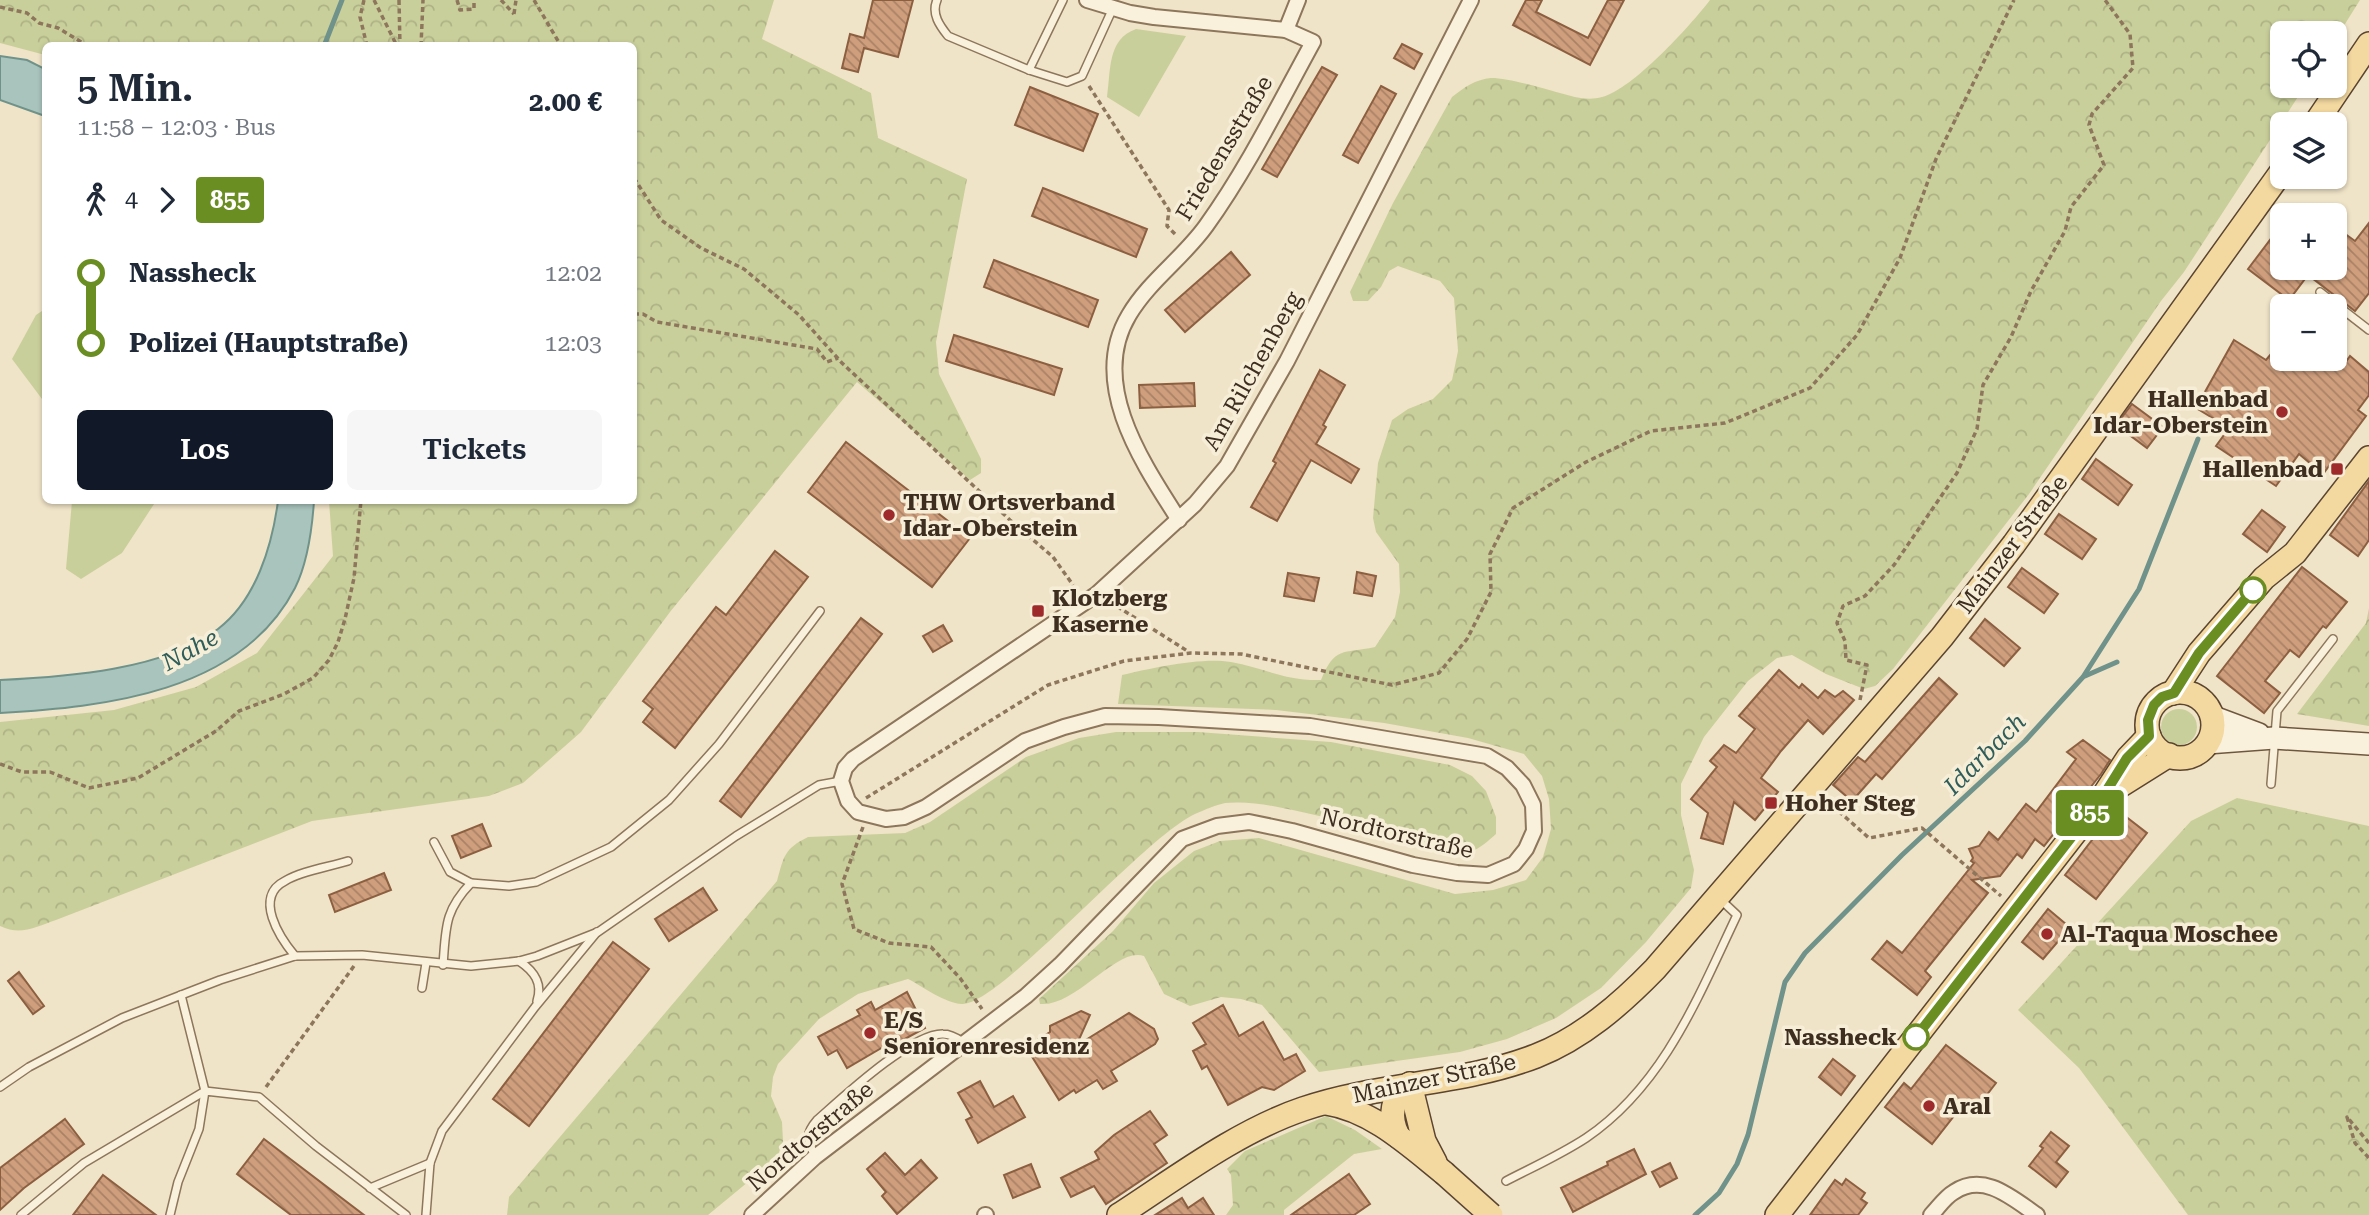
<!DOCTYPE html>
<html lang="de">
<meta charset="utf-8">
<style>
body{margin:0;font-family:"Roboto Serif",serif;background:#f6f6f7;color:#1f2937;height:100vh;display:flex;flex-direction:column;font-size:26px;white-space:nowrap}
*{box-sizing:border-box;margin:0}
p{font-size:23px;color:#747a83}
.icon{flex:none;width:38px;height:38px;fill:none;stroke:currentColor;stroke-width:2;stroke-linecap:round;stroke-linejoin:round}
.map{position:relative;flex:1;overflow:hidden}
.drawer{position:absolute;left:42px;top:42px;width:595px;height:462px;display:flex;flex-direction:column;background:#fff;border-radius:10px;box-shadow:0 2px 5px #0004}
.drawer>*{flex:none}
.badge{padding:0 14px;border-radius:5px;font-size:24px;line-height:46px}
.controls{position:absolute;left:2270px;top:21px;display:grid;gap:14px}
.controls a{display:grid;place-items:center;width:77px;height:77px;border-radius:10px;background:#fff;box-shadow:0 2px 5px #0004;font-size:35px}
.map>.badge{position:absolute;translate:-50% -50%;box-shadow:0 0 0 4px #fff}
.legs{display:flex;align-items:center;gap:10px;height:77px;padding:0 35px;font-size:23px}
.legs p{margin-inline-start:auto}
.head{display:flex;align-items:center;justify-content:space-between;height:119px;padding:0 35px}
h1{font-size:38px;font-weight:600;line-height:52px}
.button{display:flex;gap:14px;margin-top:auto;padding:14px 35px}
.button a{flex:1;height:80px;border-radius:10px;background:#111827;color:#fff;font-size:28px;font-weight:600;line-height:80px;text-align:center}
.button a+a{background:#f6f6f7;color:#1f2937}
ul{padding:0 35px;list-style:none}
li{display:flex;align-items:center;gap:24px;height:70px;font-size:26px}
li i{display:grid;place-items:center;width:10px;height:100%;margin:0 9px;background:currentColor}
li i::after{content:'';width:18px;height:18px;margin:-9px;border:5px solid;border-radius:50%;background:#fff}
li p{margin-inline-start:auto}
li:first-child i{background:linear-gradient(#0000 50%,currentColor 0)}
li:last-child i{background:linear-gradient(currentColor 50%,#0000 0)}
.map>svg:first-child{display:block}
.green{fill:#c9cf9b}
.forest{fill:url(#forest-crowns)}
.water{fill:#a9c4bc;stroke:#6f938a;stroke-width:2}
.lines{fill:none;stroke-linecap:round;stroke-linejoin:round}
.stream{stroke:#6f938a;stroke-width:5}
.building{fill:url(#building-back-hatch);stroke:#8d5f41;stroke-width:2}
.lane-casing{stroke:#8d765c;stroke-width:10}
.street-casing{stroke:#8d765c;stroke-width:18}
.secondary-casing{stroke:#6f573f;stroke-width:24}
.primary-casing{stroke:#5b4430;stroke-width:26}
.path{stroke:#8d765c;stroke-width:3.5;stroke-dasharray:5 3.5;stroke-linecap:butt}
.lane{stroke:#faf1dc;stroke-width:7}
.street{stroke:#faf1dc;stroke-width:14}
.secondary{stroke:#faf1dc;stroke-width:21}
.primary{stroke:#f3d9a0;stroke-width:23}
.primary-bridge-casing{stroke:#5b4430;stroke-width:26;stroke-linecap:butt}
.primary-bridge{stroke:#f3d9a0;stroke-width:23}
.line-1-casing{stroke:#fff;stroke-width:16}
.line-1{stroke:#6b8e23;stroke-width:10}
.poi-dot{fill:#9e2a2b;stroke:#f7eed8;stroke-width:2.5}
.stop-1-dot{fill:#fff;stroke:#6b8e23;stroke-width:3.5}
.labels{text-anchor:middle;stroke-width:7;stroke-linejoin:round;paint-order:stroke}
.street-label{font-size:23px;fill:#3d2e20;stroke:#f7eed8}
.poi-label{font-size:23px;font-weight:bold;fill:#3d2e20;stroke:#f7eed8;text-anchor:start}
.stop-label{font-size:23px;font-weight:bold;fill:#3d2e20;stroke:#f7eed8;text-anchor:end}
.water-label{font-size:24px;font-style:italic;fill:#2f5d5a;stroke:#f7eed8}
</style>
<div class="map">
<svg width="2369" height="1215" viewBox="0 0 2369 1215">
<defs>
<pattern id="forest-crowns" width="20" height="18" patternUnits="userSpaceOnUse" patternTransform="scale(1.75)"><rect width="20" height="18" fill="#c9cf9b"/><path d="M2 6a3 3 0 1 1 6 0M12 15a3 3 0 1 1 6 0" fill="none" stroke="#aeb285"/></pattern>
<pattern id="building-back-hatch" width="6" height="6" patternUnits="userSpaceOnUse" patternTransform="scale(1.75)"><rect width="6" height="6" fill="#cf9f7d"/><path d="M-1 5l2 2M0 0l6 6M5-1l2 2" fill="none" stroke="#a98266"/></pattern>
</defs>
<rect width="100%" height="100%" fill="#f0e4c8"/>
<g class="green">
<path d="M1136 29 1186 36 1139 117 1107 97C1111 71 1107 39 1136 29Z"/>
<path d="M45 309V403L12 359 36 315Z"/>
<path d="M72 501V500L156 501 122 553 81 579 66 569Z"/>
<circle cx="2179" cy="727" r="18"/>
</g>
<g class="forest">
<path d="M0 0H774L762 39 871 93 878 138 967 179 936 342 939 374 981 459V473L970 480 857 382 670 612 581 732 523 783 489 796 312 821 56 920C35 927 21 936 0 926V722L114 710 196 687 257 653 333 556 329 501 634 500V46H46L45 55 0 43Z"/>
<path d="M1710 0H2360L2335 40 2334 33H2282V86H2305L2184 272 2161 301 2029 494 1893 669 1875 686 1864 689 1826 674 1792 655 1777 658 1748 681 1704 737 1681 784V815L1694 870 1691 888 1646 942 1601 988 1556 1018 1507 1039 1460 1052 1319 1072 1262 1005 1241 999 1221 997 1190 1006 1164 994 1144 956C1117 946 1076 1007 1040 1004L1039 999 1113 931 1154 883 1194 851 1220 841 1259 838 1455 894 1493 890 1526 880 1543 857 1551 829 1549 799 1542 776 1524 754 1468 738 1384 723 1276 710 1118 704 1122 675C1152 668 1201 657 1231 662 1264 668 1286 681 1321 680 1335 646 1342 654 1375 647L1395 617 1400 592 1399 564 1376 532 1373 518 1378 463 1392 420 1408 409 1433 399 1452 380 1458 351 1454 298 1440 281 1398 266 1389 271 1381 287 1368 301H1353L1350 292 1393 203 1452 97C1463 88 1476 79 1491 78 1509 78 1541 88 1560 93 1574 97 1588 101 1602 97 1632 90 1691 25 1710 0Z"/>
<path d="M2369 608V726L2297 714 2366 623Z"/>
<path d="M1116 732H1198L1331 742 1450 765 1472 776 1486 791 1496 817V834C1488 841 1480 849 1469 852 1453 855 1429 844 1413 839 1380 830 1347 823 1315 815 1286 809 1255 800 1225 803 1216 805 1204 810 1195 814 1144 837 999 1006 962 1004 944 1003 924 987 908 979L858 994 819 1019 778 1064 773 1077 771 1096 782 1122 783 1141 777 1158 708 1215H507L509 1197 777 881C784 856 784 849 808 837L905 833 930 822 1026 757 1079 738Z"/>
<path d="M2237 798 2369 826V1215H2188L2079 1068 2018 1010 2191 821Z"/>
<path d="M1326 1116 1355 1130 1382 1149 1354 1154 1284 1210V1215H1226L1233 1205 1231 1175 1227 1169 1245 1151Z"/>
</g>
<g class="water">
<path d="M0 56 27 60 45 69V116L0 100Z"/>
<path d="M278 501H314C312 530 308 562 295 588 241 693 104 707 0 713V680C65 677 165 670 218 629 256 600 272 546 278 501Z"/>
</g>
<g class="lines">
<g class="stream">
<path d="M324 46 342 0"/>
<path d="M2085 676 2117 662"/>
<path d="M1695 1215 1719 1193 1737 1164 1748 1135 1785 982 1805 953 1902 855 2025 741 2083 677 2139 589 2198 439"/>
</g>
</g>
<g class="building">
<path d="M873 0H913L898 57 864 48 858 72 842 68 850 34 864 38Z"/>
<path d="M1526 0H1542L1536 12 1588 38 1608 0H1624L1590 65 1513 25Z"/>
<path d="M1402 44 1422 54 1414 69 1394 58Z"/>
<path d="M1322 67 1337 75 1277 177 1262 169Z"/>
<path d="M1381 86 1396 94 1358 163 1343 155Z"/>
<path d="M1030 87 1098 114 1083 151 1015 125Z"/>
<path d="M1043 188 1147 229 1136 257 1032 216Z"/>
<path d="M2369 223V293L2355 311 2308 275 2289 300 2248 269 2282 224V268H2334V226L2355 241Z"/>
<path d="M1231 252 1250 275 1185 332 1165 310Z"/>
<path d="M994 260 1098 300 1088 327 984 287Z"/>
<path d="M954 335 1062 369 1054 395 946 361Z"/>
<path d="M2234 340 2266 360 2282 341V359H2333L2343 366 2350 356 2369 372V395L2358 410 2366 416 2323 474 2299 454 2276 486 2216 446 2229 428 2196 408Z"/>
<path d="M1320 370 1345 385 1323 425 1326 427 1316 444 1359 469 1351 483 1311 460 1277 521 1251 507 1276 463 1273 461Z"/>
<path d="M1194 383 1195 406 1140 408 1139 385Z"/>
<path d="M2132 404 2163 427 2147 448 2116 425Z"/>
<path d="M846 442 970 538 932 587 808 492Z"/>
<path d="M2096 459 2132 485 2118 505 2082 479Z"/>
<path d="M2369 481V540L2358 556 2330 535Z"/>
<path d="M2262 510 2285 527 2267 552 2243 534Z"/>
<path d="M2059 514 2096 539 2082 559 2045 534Z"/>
<path d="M775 551 808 577 675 748 643 722 653 709 643 701 716 607 726 615Z"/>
<path d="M2302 567 2347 602 2326 628 2323 626 2299 657 2290 650 2265 681 2280 693 2264 713 2217 676Z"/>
<path d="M2022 568 2058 594 2044 613 2008 587Z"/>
<path d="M1357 572 1376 576 1372 596 1354 593Z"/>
<path d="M1288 573 1319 578 1314 601 1284 596Z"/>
<path d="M861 618 882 634 741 817 720 801Z"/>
<path d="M1985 619 2020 648 2004 666 1970 638Z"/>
<path d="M943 625 952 641 933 652 923 636Z"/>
<path d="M1779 670 1799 688 1802 684 1818 698 1825 690 1835 697 1843 691 1854 700 1823 734 1808 720 1781 751 1761 778 1778 792 1755 820 1734 802 1723 844 1701 838 1708 813 1691 799 1717 767 1710 761 1724 745 1736 753 1755 729 1739 716Z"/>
<path d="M1939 678 1957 694 1882 779 1876 774 1852 801 1833 785 1858 757 1865 762Z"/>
<path d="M2083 740 2110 760 2101 774 2044 846 2035 839 2022 858 2017 854 2000 876 1972 880 1988 893 1925 971 1931 977 1917 995 1872 959 1887 941 1902 953 1974 863 1971 861 1973 858 1969 849 1979 846 1989 832 1998 840 2026 804 2036 812 2076 759 2067 752Z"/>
<path d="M2116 809 2147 833 2096 899 2065 875Z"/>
<path d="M482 824 491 846 461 858 452 836Z"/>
<path d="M384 873 391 890 335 912 329 895Z"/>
<path d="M703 888 717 910 669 941 655 919Z"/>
<path d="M2048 909 2067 925V931L2043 959 2022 942Z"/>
<path d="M613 942 649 969 529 1126 493 1099Z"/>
<path d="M19 972 44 1006 33 1014 8 981Z"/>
<path d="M907 992 925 1028 892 1046 890 1043 847 1068 837 1050 828 1055 818 1037 860 1015 857 1010 871 1002 875 1010Z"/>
<path d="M1223 1005 1239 1036 1263 1022 1284 1060 1296 1054 1305 1071 1274 1090 1262 1087 1228 1105 1207 1066 1202 1069 1193 1051 1206 1044 1193 1023Z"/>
<path d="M1081 1011 1090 1015 1076 1046 1129 1013 1154 1029 1158 1039 1155 1044 1111 1071 1117 1081 1103 1089 1097 1080 1076 1093 1074 1090 1059 1100 1026 1047 1050 1032V1026Z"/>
<path d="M1946 1045 1996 1083 1975 1110 1965 1102 1932 1144 1885 1107 1904 1083 1911 1089Z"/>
<path d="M1833 1059 1855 1076 1841 1095 1819 1077Z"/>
<path d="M980 1081 994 1107 1013 1096 1025 1117 978 1143 966 1120 972 1117 958 1093Z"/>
<path d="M1150 1111 1167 1135 1154 1144 1167 1163 1106 1204 1094 1186 1071 1197 1061 1178 1099 1159 1095 1152 1114 1135Z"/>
<path d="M65 1119 84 1144 24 1188 0 1210V1168Z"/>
<path d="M2051 1132 2069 1146 2056 1162 2068 1172 2056 1187 2029 1166 2043 1148 2040 1146Z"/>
<path d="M264 1139 364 1215H291L237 1174Z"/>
<path d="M1634 1149 1646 1174 1573 1212 1561 1188 1608 1165 1607 1162Z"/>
<path d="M885 1153 905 1175 921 1160 937 1178 897 1214 882 1196 886 1192 867 1169Z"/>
<path d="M1670 1163 1677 1178 1660 1187 1652 1172Z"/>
<path d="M1031 1164 1040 1187 1013 1198 1004 1175Z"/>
<path d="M1349 1174 1370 1204 1354 1215H1291Z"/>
<path d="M103 1175 156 1215H73Z"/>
<path d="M1846 1179 1865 1193 1861 1199 1867 1203 1858 1215H1810L1835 1180 1842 1185Z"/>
<path d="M1182 1198 1188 1208 1203 1198 1214 1215H1155Z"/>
</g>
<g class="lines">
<defs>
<g id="lane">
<path d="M937 0C931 14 940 26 948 36L1029 70 1067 82 1082 76 1113 8"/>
<path d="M1029 70 1063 0"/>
<path d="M2320 292 2369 330"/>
<path d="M2271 784 2277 711 2333 639"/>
<path d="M434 842 450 872 471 883"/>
<path d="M295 956C280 938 253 897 285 881 301 871 329 867 348 861"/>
<path d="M519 961C534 971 543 983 537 1001"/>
<path d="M443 965C446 928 444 911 471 883L509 886 536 882 611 847 669 800 719 744 820 611"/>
<path d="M422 988 426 963"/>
<path d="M0 1087 29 1067 122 1018 220 980 295 956 362 955 471 966 519 961 537 956 598 932 736 836 819 785 841 781"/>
<path d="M815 1157C808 1140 804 1135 817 1120 841 1099 911 1033 943 1034 950 1034 957 1038 963 1042"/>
<path d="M1506 1181C1533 1167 1560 1155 1586 1138 1664 1085 1698 997 1737 915L1721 900"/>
<path d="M370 1188 430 1163"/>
<path d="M21 1215 84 1163 205 1091 181 995"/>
<path d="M170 1215 178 1182 199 1129 205 1091 259 1097 316 1146 406 1215"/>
<path d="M426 1215 430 1163 442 1131 535 1007 597 932"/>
</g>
<g id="street">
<path d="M1087 0 1130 13 1154 17 1286 30 1313 42C1279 104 1247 169 1206 226 1183 258 1149 281 1129 315 1088 383 1142 462 1179 520"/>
<path d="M1286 30 1298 0"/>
<path d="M752 1215 815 1157 1026 996 1060 965 1182 839 1217 826 1249 822 1292 831 1413 865 1457 873 1488 875 1514 864 1526 849 1534 831 1533 805 1523 785 1507 768 1487 756 1310 726 1159 717 1105 716 1064 727 1025 741 926 807 904 817 886 819 858 812 848 801 841 781 845 768 853 759 1097 594 1195 504 1227 466 1287 361 1471 0"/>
<path d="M985 1215H986"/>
<path d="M1931 1215C1938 1208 1945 1197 1954 1192 1984 1172 2012 1198 2037 1215"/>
</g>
<g id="secondary">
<path d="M2211 716 2259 734"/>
<path d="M2207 743 2274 738 2369 744"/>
</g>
<g id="primary">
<path d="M2315 124 2369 44"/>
<circle cx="2180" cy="725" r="33"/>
<path d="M2173 693 2199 653 2264 578 2295 553 2369 458"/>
<path d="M2110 792 2169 755"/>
<path d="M1410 1084 1424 1141 1435 1162"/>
<path d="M1326 1103C1372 1110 1409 1145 1444 1173"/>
<path d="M1398 1136C1388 1116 1392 1097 1410 1084"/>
<path d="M1119 1215C1176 1178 1238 1131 1303 1109 1379 1083 1461 1085 1536 1056 1582 1038 1621 1004 1655 969L1942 637 2014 544 2282 171"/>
<path d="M1777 1215 2102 798 2128 758 2149 736"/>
</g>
</defs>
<use href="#lane" class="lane-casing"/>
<use href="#street" class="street-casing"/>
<use href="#secondary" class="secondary-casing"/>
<use href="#primary" class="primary-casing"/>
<g class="path">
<path d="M364 0 360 17 367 46"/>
<path d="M374 0 397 46"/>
<path d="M399 0 400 46"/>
<path d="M457 0 460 10 474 9V0"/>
<path d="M501 0 514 14"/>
<path d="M534 0 561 46"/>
<path d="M0 7 27 13 39 23 58 28 88 46"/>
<path d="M514 14 516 0"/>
<path d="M421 46 423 0"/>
<path d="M1089 86 1169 210 1167 226 1177 236"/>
<path d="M634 178 661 220 701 248 744 269 799 315 842 363 1010 520 1053 557 1073 585"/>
<path d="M634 314H643L657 322 817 349 827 362 838 358"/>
<path d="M1110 602 1189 652"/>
<path d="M1860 700 1867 665 1846 660 1845 641 1837 623 1843 606 1865 596 1894 565 1957 473 1977 429 1983 385 2011 337 2031 291 2065 231 2071 207 2104 165 2089 125 2092 114 2133 68 2130 34 2105 0"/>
<path d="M0 764 22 772H50L89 788 138 778 216 731 239 711 284 694 313 678 329 660 338 642 345 619 354 578 361 500"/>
<path d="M866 798 1048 685 1124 661 1191 653 1241 654 1392 685 1439 673 1467 639 1491 592 1490 554 1513 508 1586 462 1651 431 1725 423 1810 388 1857 335 1900 258 1936 159 2014 0"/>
<path d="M1826 800 1869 838 1922 828 2001 896"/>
<path d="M863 827 842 884 854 929 889 943 931 947 960 978 982 1009"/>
<path d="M266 1087 354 966"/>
<path d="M2369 1143 2347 1117 2355 1143 2369 1158"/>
</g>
<use href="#lane" class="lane"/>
<use href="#street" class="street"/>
<use href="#secondary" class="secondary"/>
<use href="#primary" class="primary"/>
<defs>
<path id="primary-bridge" d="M1444 1173 1491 1215"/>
</defs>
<use href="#primary-bridge" class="primary-bridge-casing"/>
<use href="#primary-bridge" class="primary-bridge"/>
</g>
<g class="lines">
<defs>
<path id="line-1" d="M1916 1037 2102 798 2127 758 2149 736 2148 720 2154 705 2162 697 2174 693 2199 653 2253 590"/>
</defs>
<use href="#line-1" class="line-1-casing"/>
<use href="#line-1" class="line-1"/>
</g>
<g class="poi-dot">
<circle cx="2282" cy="412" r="7"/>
<rect x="2330" y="462" width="14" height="14" rx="3.5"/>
<circle cx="889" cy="515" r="7"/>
<rect x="1031" y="604" width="14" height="14" rx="3.5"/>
<rect x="1764" y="796" width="14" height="14" rx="3.5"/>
<circle cx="2047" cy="934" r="7"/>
<circle cx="870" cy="1033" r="7"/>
<circle cx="1929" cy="1106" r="7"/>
</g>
<g class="stop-1-dot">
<circle cx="2253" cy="590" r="12"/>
<circle cx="1916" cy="1037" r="12"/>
</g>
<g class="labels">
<g class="street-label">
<text transform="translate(1224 148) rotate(-59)" y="8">Friedensstraße</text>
<text transform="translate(1252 371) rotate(-61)" y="8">Am Rilchenberg</text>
<text transform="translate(2012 544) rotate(-53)" y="8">Mainzer Straße</text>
<text transform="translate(1397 833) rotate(13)" y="8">Nordtorstraße</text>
<text transform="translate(1434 1078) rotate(-12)" y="8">Mainzer Straße</text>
<text transform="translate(810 1136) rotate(-40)" y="8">Nordtorstraße</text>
</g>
<g class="poi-label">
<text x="2268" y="407" text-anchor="end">Hallenbad<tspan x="2268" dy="26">Idar-Oberstein</tspan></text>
<text x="2323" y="477" text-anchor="end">Hallenbad</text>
<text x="903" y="510">THW Ortsverband<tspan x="903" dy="26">Idar-Oberstein</tspan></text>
<text x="1052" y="606">Klotzberg<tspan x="1052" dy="26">Kaserne</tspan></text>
<text x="1785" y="811">Hoher Steg</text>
<text x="2061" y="942">Al-Taqua Moschee</text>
<text x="884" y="1028">E/S<tspan x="884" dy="26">Seniorenresidenz</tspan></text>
<text x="1943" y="1114">Aral</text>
</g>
<g class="stop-label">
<text x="1897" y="1045">Nassheck</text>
</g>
<g class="water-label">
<text transform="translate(190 650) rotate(-29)" y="8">Nahe</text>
<text transform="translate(1985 754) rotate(-45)" y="8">Idarbach</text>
</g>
</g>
</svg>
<div class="controls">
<a><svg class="icon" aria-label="locate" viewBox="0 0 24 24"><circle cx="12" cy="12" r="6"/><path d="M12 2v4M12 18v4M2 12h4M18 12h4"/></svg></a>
<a><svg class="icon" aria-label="layers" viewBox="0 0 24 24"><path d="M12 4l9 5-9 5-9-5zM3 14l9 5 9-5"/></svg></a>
<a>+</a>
<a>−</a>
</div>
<b class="badge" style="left:2090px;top:813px;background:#6b8e23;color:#fff">855</b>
<section class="drawer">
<div class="head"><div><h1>5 Min.</h1><p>11:58 – 12:03 · Bus</p></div><b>2.00 €</b></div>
<div class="legs"><svg class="icon" aria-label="walk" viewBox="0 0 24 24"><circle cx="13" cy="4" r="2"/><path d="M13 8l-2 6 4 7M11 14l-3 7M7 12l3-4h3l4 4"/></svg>4<svg class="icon" aria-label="forward" viewBox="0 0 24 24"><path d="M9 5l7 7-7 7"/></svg><b class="badge" style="background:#6b8e23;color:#fff">855</b></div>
<ul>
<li><i style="color:#6b8e23"></i><b>Nassheck</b><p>12:02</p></li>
<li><i style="color:#6b8e23"></i><b>Polizei (Hauptstraße)</b><p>12:03</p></li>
</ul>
<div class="button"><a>Los</a><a>Tickets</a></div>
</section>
</div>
